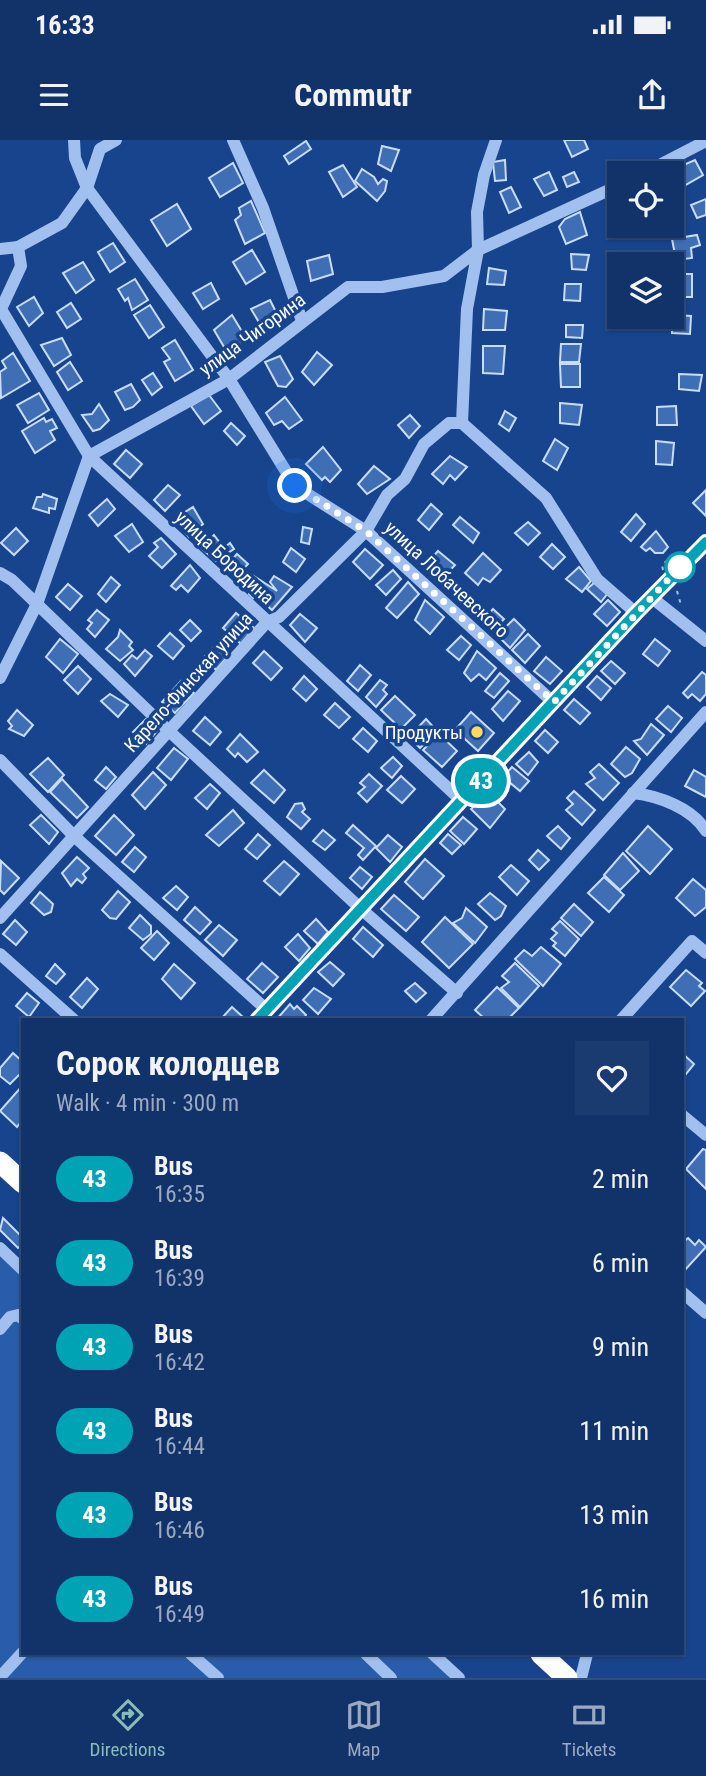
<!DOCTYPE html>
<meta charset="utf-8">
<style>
body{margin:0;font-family:"Roboto Condensed",sans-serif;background:#1a3b70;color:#f1f3f6;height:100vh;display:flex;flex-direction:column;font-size:26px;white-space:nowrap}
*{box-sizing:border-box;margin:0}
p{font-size:23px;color:#9caac1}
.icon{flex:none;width:38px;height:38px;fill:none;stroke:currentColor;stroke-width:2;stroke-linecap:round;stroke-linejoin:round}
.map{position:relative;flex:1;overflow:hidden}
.panel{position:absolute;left:21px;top:878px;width:663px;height:637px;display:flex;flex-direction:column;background:#11336a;border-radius:0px;box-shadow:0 2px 5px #0004,0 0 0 2px #304e7e}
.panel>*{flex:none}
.badge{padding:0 14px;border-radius:23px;font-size:24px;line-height:46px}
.buttons{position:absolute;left:607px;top:21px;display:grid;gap:14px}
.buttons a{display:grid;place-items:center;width:77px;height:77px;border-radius:0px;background:#11336a;box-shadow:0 2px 5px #0004,0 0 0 2px #304e7e;font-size:35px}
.you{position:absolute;width:35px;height:35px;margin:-18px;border:5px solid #fff;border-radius:50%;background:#1a73e8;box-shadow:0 0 0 10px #1a73e833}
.map>.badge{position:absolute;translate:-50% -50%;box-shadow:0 0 0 4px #fff}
.round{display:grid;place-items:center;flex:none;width:74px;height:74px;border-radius:0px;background:#1a3b70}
.overview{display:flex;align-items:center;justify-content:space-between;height:119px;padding:0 35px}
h1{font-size:33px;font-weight:700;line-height:52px}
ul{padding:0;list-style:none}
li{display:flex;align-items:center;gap:21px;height:84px;padding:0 35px}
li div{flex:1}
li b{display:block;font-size:26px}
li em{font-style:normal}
li .badge{min-width:77px;font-weight:700;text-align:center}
.status{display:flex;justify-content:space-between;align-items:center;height:49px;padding:0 35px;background:#11336a;direction:ltr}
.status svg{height:19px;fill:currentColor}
header{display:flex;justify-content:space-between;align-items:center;height:91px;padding:0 35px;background:#11336a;font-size:32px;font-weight:700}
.tab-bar{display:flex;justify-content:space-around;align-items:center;height:98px;border-top:2px solid #304e7e;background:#11336a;font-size:19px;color:#9caac1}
.tab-bar a{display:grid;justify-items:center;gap:4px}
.tab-bar .on{color:#8bbbb9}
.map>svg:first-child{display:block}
.green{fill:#295dab}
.building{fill:#3f6eb5;stroke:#c8dcfb;stroke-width:2}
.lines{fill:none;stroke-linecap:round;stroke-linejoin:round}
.path{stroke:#a2c0ef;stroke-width:2;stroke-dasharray:3.5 5;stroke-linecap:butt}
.minor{stroke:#a2c0ef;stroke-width:12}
.highway{stroke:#fff;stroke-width:21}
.line-casing{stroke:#fff;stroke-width:16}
.line{stroke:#00a3b4;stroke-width:10}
.walk{stroke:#fff;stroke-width:7;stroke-dasharray:0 12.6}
.stop-dot{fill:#fff;stroke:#00a3b4;stroke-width:3.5}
.poi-dot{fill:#ffda60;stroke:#17448d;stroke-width:2.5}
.labels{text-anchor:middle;stroke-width:7;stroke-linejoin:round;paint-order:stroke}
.street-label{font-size:19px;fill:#fff;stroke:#17448d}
.poi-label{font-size:19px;fill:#fff;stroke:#17448d;text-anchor:end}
</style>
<div class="status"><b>16:33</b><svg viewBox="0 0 49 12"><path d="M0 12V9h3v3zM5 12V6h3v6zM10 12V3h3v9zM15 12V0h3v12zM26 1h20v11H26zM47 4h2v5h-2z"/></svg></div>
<header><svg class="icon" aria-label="menu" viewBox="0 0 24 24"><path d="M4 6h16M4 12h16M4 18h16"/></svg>Commutr<svg class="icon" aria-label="share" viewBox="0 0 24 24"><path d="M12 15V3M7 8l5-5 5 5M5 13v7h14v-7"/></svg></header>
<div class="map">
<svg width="706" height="1538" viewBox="0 0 706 1538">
<rect width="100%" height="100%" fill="#17448d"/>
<path class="green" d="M0 1115 23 1136V1514H434L461 1538H0Z"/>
<g class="building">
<path d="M564 0H584L588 9 572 17Z"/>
<path d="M306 1 311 9 289 24 284 16Z"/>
<path d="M382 6 399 10 391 31 378 24Z"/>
<path d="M505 20 506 40 495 41 493 22Z"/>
<path d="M695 20 703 35 682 47 674 29Z"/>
<path d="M233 23 243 43 220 57 209 38Z"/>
<path d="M343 25 357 47 343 57 329 32Z"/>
<path d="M362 29 374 37 378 44 383 39 387 41 385 51 377 61 355 41Z"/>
<path d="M549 32 557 50 544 56 534 39Z"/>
<path d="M574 32 579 42 567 47 563 37Z"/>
<path d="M511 47 521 67 509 73 500 52Z"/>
<path d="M706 59V75L697 78 691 65Z"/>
<path d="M251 61 265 93 245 104 235 80 241 75 239 68Z"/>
<path d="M177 64 191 89 167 106 151 80Z"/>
<path d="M580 72 587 95 566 104 559 87 565 79Z"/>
<path d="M697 95 700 105 691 108 692 118 676 120 672 99Z"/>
<path d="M113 103 125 122 110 132 98 112Z"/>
<path d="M252 110 265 132 246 144 233 122Z"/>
<path d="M571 114 589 115 586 130 572 129Z"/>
<path d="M329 115 333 134 311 141 307 121Z"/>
<path d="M83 122 94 140 76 153 63 133Z"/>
<path d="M489 128 506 131 504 145 487 144Z"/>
<path d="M673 134H692V157H675Z"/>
<path d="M135 139 148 160 132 170 128 158 125 161 118 149Z"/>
<path d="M211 143 219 159 203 169 193 153Z"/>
<path d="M565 144H581L580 161 564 160Z"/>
<path d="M34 157 43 173 29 186 17 167Z"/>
<path d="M270 160 279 178 263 189 251 169Z"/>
<path d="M71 163 81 179 67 188 57 172Z"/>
<path d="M150 165 164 187 149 198 134 175Z"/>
<path d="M484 169 507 171 505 190H483Z"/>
<path d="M232 175 246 198 227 212 214 190Z"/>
<path d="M672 175 691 176 690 194 672 193Z"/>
<path d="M566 185H583L582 198 566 197Z"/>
<path d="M62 198 71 215 54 226 41 205Z"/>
<path d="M175 200 193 230 175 241 164 222 170 219 162 208Z"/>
<path d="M561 204H581L579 222H560Z"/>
<path d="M483 206H505L503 234 483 233Z"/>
<path d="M317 212 332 225 314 245 302 232Z"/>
<path d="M13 213 30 241 1 258 0 232 6 228 2 221Z"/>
<path d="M280 216 293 239 286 247 278 246 265 222Z"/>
<path d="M70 222 82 241 68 250 57 232Z"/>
<path d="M560 224H580V247H561Z"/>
<path d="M153 233 162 247 152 255 142 240Z"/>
<path d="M679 234 702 235 699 251 679 249Z"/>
<path d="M131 244 140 260 133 267 125 270 115 252Z"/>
<path d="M39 253 49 270 28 283 17 265Z"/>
<path d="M209 255 221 271 204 284 191 266Z"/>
<path d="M285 257 302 280 289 289 282 281 274 285 266 273Z"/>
<path d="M560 263 582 265 579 285 560 283Z"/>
<path d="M99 264 109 280 100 289 93 291 82 275 92 274Z"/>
<path d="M676 266 677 285H657V267Z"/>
<path d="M505 271 516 278 509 291 499 284Z"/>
<path d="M410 275 420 286 409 298 398 285Z"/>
<path d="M44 278 46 282 52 279 57 288 50 291 55 300 35 313 22 291Z"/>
<path d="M231 283 245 296 237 305 224 291Z"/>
<path d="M555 299 568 308 557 330 543 321Z"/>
<path d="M656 301 674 303 672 325 656 324Z"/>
<path d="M323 307 341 330 330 342 325 337 322 340 306 324Z"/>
<path d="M126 310 142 324 130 338 114 324Z"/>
<path d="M450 316 467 327 455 340 450 335 443 344 432 334Z"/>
<path d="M374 326 390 339 367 354 358 344Z"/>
<path d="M168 345 180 355 165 371 154 360Z"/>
<path d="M706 350V376L693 363Z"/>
<path d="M43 354 57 359 55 369 49 368V373L33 368 37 357H42Z"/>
<path d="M107 359 115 369 98 386 89 375Z"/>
<path d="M431 364 442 374 429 390 418 380Z"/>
<path d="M193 367 203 384 189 397 174 379Z"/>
<path d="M636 374 645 384 631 401 621 392Z"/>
<path d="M460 377 479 393 473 403 453 385Z"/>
<path d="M528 382 540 393 528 405 515 393Z"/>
<path d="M132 384 143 402 129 412 115 396Z"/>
<path d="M303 387 312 389 309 404 301 402Z"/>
<path d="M16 388 28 401 14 415 1 403Z"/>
<path d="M656 391 668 407 663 413H655L650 408 646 411 641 407Z"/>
<path d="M214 395 224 408 230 403 234 409 216 421 201 408Z"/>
<path d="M161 398 176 414 162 428 149 416 158 407 154 403Z"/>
<path d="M552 404 565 417 553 429 540 417Z"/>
<path d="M291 408 305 419 296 432 283 422Z"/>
<path d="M365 409 383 425 370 439 353 422Z"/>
<path d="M438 411 455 425 440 441 424 427Z"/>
<path d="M483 413 501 430 490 442 483 438 478 445 465 433Z"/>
<path d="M237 414 248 424 239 433 229 423Z"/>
<path d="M190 425 200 438 188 452 181 445 176 450 171 446Z"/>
<path d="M579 427 591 441 582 452 566 439Z"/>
<path d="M393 430 401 439 386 455 376 445Z"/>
<path d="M249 433 277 451 270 442 274 436 292 447 272 470 255 455 253 458 249 454 251 450 241 443Z"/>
<path d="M111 437 120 445 106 462 98 454Z"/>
<path d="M408 442 419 454 397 478 386 468Z"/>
<path d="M595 442 608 453 601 462 587 449Z"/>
<path d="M68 444 82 456 70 470 56 457Z"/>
<path d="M425 460 444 477 430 494 415 480Z"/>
<path d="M608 460 620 472 607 486 594 474Z"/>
<path d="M493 469 504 479 493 491 483 480Z"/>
<path d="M97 470 109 480 95 497 87 489 92 483 88 480Z"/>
<path d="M236 473 254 488 241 504 223 488Z"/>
<path d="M300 474 317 488 305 502 290 485Z"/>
<path d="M514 479 525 490 510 508 497 495Z"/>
<path d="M190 480 201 491 191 501 180 490Z"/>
<path d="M120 490 132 502 129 506 133 510 120 521 106 509 118 497Z"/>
<path d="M170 493 184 506 173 519 158 506Z"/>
<path d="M528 494 540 506 525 523 512 510Z"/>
<path d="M461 496 471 505 459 520 447 510Z"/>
<path d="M60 499 78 514 63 533 46 517Z"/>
<path d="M655 499 670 511 658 526 643 514Z"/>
<path d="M217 504 229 515 216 530 204 517Z"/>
<path d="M145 510 152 516 135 536 124 524 132 515 137 519Z"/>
<path d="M264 511 282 528 271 540 253 523Z"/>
<path d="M477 511 496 528 486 540 479 534 471 541 464 533Z"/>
<path d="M546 517 562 531 550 544 534 531Z"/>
<path d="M611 521 625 533 615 544 601 531Z"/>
<path d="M360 525 371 535 358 551 347 541Z"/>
<path d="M78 526 91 539 78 554 64 540Z"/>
<path d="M702 532 706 535V554L700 561 692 554 688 558 683 553Z"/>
<path d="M500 533 509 541 494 558 485 551Z"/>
<path d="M304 536 317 549 306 561 293 549Z"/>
<path d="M597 536 611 548 601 560 587 547Z"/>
<path d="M380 540 387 545 383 550 387 554 376 567 366 557Z"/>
<path d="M181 541 194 553 175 573 162 562Z"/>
<path d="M508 551 520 561 503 581 492 569Z"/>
<path d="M110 554 128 565 118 577 101 561Z"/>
<path d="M395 556 415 575 401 589 381 570Z"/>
<path d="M574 559 590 573 580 584 564 570Z"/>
<path d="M335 563 350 577 339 588 324 575Z"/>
<path d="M668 566 682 578 671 592 656 579Z"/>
<path d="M17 570 33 585 24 596 9 589 12 586 8 581Z"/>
<path d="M471 572 494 593 478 611 455 590Z"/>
<path d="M205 577 221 592 210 605 193 591Z"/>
<path d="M146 579 157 591 146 604 133 592Z"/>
<path d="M426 579 437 591 420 608 409 597Z"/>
<path d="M651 584 664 595 647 615 634 601 641 599Z"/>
<path d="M363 588 377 601 368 612 353 599Z"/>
<path d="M545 590 558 602 548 613 535 601Z"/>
<path d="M240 594 258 612 247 622 238 613 235 617 227 609Z"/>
<path d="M439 594 457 611 442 627 423 610Z"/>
<path d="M626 607 640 619 632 633 625 637 611 624Z"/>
<path d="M174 608 188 619 171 640 157 628Z"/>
<path d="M529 612 538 622 528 635 516 624Z"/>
<path d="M393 617 402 626 392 638 381 628Z"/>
<path d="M48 618 64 635 48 652 30 634Z"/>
<path d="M599 624 619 643 603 660 586 644 595 638 590 632Z"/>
<path d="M106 627 116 637 106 649 95 640Z"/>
<path d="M512 627 529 641 520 651 503 637Z"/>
<path d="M264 630 285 650 274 663 251 643Z"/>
<path d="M694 630 706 637V657L685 646Z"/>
<path d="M153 632 166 645 145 669 132 655Z"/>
<path d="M369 634 382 646 367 662 358 653 365 647 360 643Z"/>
<path d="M401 636 415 649 402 663 387 650Z"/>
<path d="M62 639 88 667 77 678 50 652Z"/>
<path d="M210 644 220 653 207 669 195 658Z"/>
<path d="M574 651 595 670 582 685 566 670 573 664 567 658Z"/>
<path d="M489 653 505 669 490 688 471 669Z"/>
<path d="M302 663 305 669 302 672 310 679 301 689 287 677 295 664Z"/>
<path d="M233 670 244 683 219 706 206 695Z"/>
<path d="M41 675 58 692 49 704 30 685Z"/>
<path d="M114 675 134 695 116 715 95 696Z"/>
<path d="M463 677 477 689 464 704 450 691Z"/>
<path d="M353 685 376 706 363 720 358 715 364 708 346 693Z"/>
<path d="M558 686 570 698 561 709 547 696Z"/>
<path d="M648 686 672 709 650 734 626 711Z"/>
<path d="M323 690 335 700 325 710 313 701Z"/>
<path d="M258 694 270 705 257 719 245 709Z"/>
<path d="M448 694 461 705 452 714 440 703Z"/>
<path d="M388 695 402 707 390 722 376 708Z"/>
<path d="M135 707 146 717 134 732 122 722Z"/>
<path d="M538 710 549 720 539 730 529 720Z"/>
<path d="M623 713 639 731 620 750 604 735Z"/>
<path d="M77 717 89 728 83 734 86 738 82 743 77 739 71 746 62 733Z"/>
<path d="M425 719 444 736 423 759 405 742Z"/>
<path d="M1 721 19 738 4 754 0 750Z"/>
<path d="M284 721 299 734 280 755 264 741Z"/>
<path d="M511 725 529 741 517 755 499 737Z"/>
<path d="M360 727 372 737 362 749 350 738Z"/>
<path d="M604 737 624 755 609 772 588 753Z"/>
<path d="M693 739 706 750V767L695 776 676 758Z"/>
<path d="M176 746 188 757 177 770 163 758Z"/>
<path d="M118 751 130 762 116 779 110 778 102 770Z"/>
<path d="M40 752 53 764 51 772 44 775 31 763Z"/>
<path d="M490 753 506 766 501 776 495 780 478 764Z"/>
<path d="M394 755 419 777 406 791 381 769Z"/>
<path d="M574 764 593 782 581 796 561 778Z"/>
<path d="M195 767 211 782 200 794 184 780Z"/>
<path d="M466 768 487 787 475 803 453 783 462 778Z"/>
<path d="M140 775 151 786V794L143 800 129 788Z"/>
<path d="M445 777 473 804 449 828 422 802Z"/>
<path d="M316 779 328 792 318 804 304 791Z"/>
<path d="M15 780 27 792 16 805 3 794Z"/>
<path d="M560 781 579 799 565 816 553 806 556 803 551 799 557 793 552 789Z"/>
<path d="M219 785 237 800 223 816 205 800Z"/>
<path d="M363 787 383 805 373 817 353 799Z"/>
<path d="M157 791 169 803 154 820 141 808Z"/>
<path d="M298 794 310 808 299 821 285 807Z"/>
<path d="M541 807 561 824 543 846 515 819 524 810 532 816Z"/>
<path d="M330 822 344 834 333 846 318 832Z"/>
<path d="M262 823 278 837 263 853 247 839Z"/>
<path d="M515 823 539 846 520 867 501 848 509 842 502 836Z"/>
<path d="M55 824 65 834 56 844 46 836Z"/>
<path d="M174 824 195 843 181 859 162 839Z"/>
<path d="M686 830 702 843 699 846 705 851 691 866 670 847Z"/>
<path d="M87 838 98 849 82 868 70 857Z"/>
<path d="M415 843 426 853 416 862 405 851Z"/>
<path d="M497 847 519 868 507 880H486L475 870Z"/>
<path d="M314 848 331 859 318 874 303 860Z"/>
<path d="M27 853 39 863 29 877 16 866Z"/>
<path d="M290 864 294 869 297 866 306 875 303 880H276Z"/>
<path d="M232 867 244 878 242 880H220Z"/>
<path d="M13 913 23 922V931L10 944 0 936V928Z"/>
<path d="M682 913 694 924 682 939Z"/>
<path d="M23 945V979L17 987 0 971Z"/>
<path d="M703 1009 706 1010V1049L686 1029Z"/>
<path d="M3 1078 23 1098V1104L18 1108 0 1090Z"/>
<path d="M688 1098 695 1105 699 1100 706 1107 685 1130 682 1128V1103Z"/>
</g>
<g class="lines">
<g class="path">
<path d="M663 430 662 425 671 417"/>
<path d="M677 451 681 465"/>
</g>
<g class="minor">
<path d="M74 0 75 18 87 48 229 239 295 346 366 391 554 563"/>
<path d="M116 0 100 9 87 48 62 83 18 107 21 126 1 169 89 316 462 661"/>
<path d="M233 0 263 68 302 181"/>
<path d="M496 0 484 35 477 72 478 110 467 169 462 283 546 358 597 439 636 473"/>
<path d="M644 33 706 1"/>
<path d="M0 109 18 107"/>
<path d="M0 433 12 440 169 591 360 768 457 853"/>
<path d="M651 457 706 501"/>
<path d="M0 538 37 464 89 316 229 239 348 147H382L444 136 478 110 620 45"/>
<path d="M0 620 74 696 267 870"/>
<path d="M633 653C659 656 692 668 706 691"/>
<path d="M0 778 267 482 279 477 366 391 387 355 405 339 424 304 449 283H462"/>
<path d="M0 814 74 880"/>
<path d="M257 880 636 473 706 403"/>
<path d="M431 880 706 572"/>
<path d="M621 880 692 801 706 813"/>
<path d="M682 975 706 995"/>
<path d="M0 1108 23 1130"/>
<path d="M682 1152 706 1173"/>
<path d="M0 1189 10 1177 18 1175 23 1179"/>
<path d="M191 1514 218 1538"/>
<path d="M366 1514 391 1538"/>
<path d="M433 1514 459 1538"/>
<path d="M0 1537 23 1512"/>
<path d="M581 1538 587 1514"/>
</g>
<g class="highway">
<path d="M0 1022 23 1043"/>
<path d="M541 1514 567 1538"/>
</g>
</g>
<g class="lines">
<defs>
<path id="line" d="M257 880 636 473 706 402"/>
</defs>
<use href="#line" class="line-casing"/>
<use href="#line" class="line"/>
<path class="walk" d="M295 346 366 391 554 562 680 427"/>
</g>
<circle class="stop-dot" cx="680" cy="427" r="14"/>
<circle class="poi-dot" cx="477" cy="592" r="7"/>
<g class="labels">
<g class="street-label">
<text transform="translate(252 194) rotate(-36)" y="7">улица Чигорина</text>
<text transform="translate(225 417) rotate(43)" y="7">улица Бородина</text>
<text transform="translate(447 439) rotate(43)" y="7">улица Лобачевского</text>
<text transform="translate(188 542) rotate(-48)" y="7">Карело-Финская улица</text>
</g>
<g class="poi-label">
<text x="463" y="599">Продукты</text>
</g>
</g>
</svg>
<div class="buttons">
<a><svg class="icon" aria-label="locate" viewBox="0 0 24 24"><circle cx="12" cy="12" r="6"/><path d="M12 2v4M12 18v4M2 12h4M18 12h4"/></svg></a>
<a><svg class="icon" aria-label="layers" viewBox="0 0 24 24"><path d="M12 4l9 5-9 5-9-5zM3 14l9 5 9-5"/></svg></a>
</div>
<div class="you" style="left:295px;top:346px"></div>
<b class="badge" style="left:481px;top:641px;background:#00a3b4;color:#fff">43</b>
<section class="panel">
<div class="overview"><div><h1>Сорок колодцев</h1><p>Walk · 4 min · 300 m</p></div><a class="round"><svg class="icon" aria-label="heart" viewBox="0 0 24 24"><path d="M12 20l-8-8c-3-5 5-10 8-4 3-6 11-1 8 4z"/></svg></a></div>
<ul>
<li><span class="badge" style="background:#00a3b4;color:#fff">43</span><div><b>Bus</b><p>16:35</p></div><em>2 min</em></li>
<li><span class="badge" style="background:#00a3b4;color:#fff">43</span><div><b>Bus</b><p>16:39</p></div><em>6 min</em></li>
<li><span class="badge" style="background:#00a3b4;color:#fff">43</span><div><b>Bus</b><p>16:42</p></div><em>9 min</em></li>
<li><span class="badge" style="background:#00a3b4;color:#fff">43</span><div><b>Bus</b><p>16:44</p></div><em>11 min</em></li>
<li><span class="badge" style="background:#00a3b4;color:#fff">43</span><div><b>Bus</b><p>16:46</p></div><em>13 min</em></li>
<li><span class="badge" style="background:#00a3b4;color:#fff">43</span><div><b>Bus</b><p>16:49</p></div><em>16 min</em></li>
</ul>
</section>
</div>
<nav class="tab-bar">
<a class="on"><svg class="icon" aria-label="directions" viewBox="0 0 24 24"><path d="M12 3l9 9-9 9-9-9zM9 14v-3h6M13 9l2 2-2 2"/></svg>Directions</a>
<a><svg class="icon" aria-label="map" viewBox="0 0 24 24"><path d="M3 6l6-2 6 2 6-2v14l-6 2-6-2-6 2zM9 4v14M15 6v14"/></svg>Map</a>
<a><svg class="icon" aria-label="tickets" viewBox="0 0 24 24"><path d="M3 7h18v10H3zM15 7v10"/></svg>Tickets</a>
</nav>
